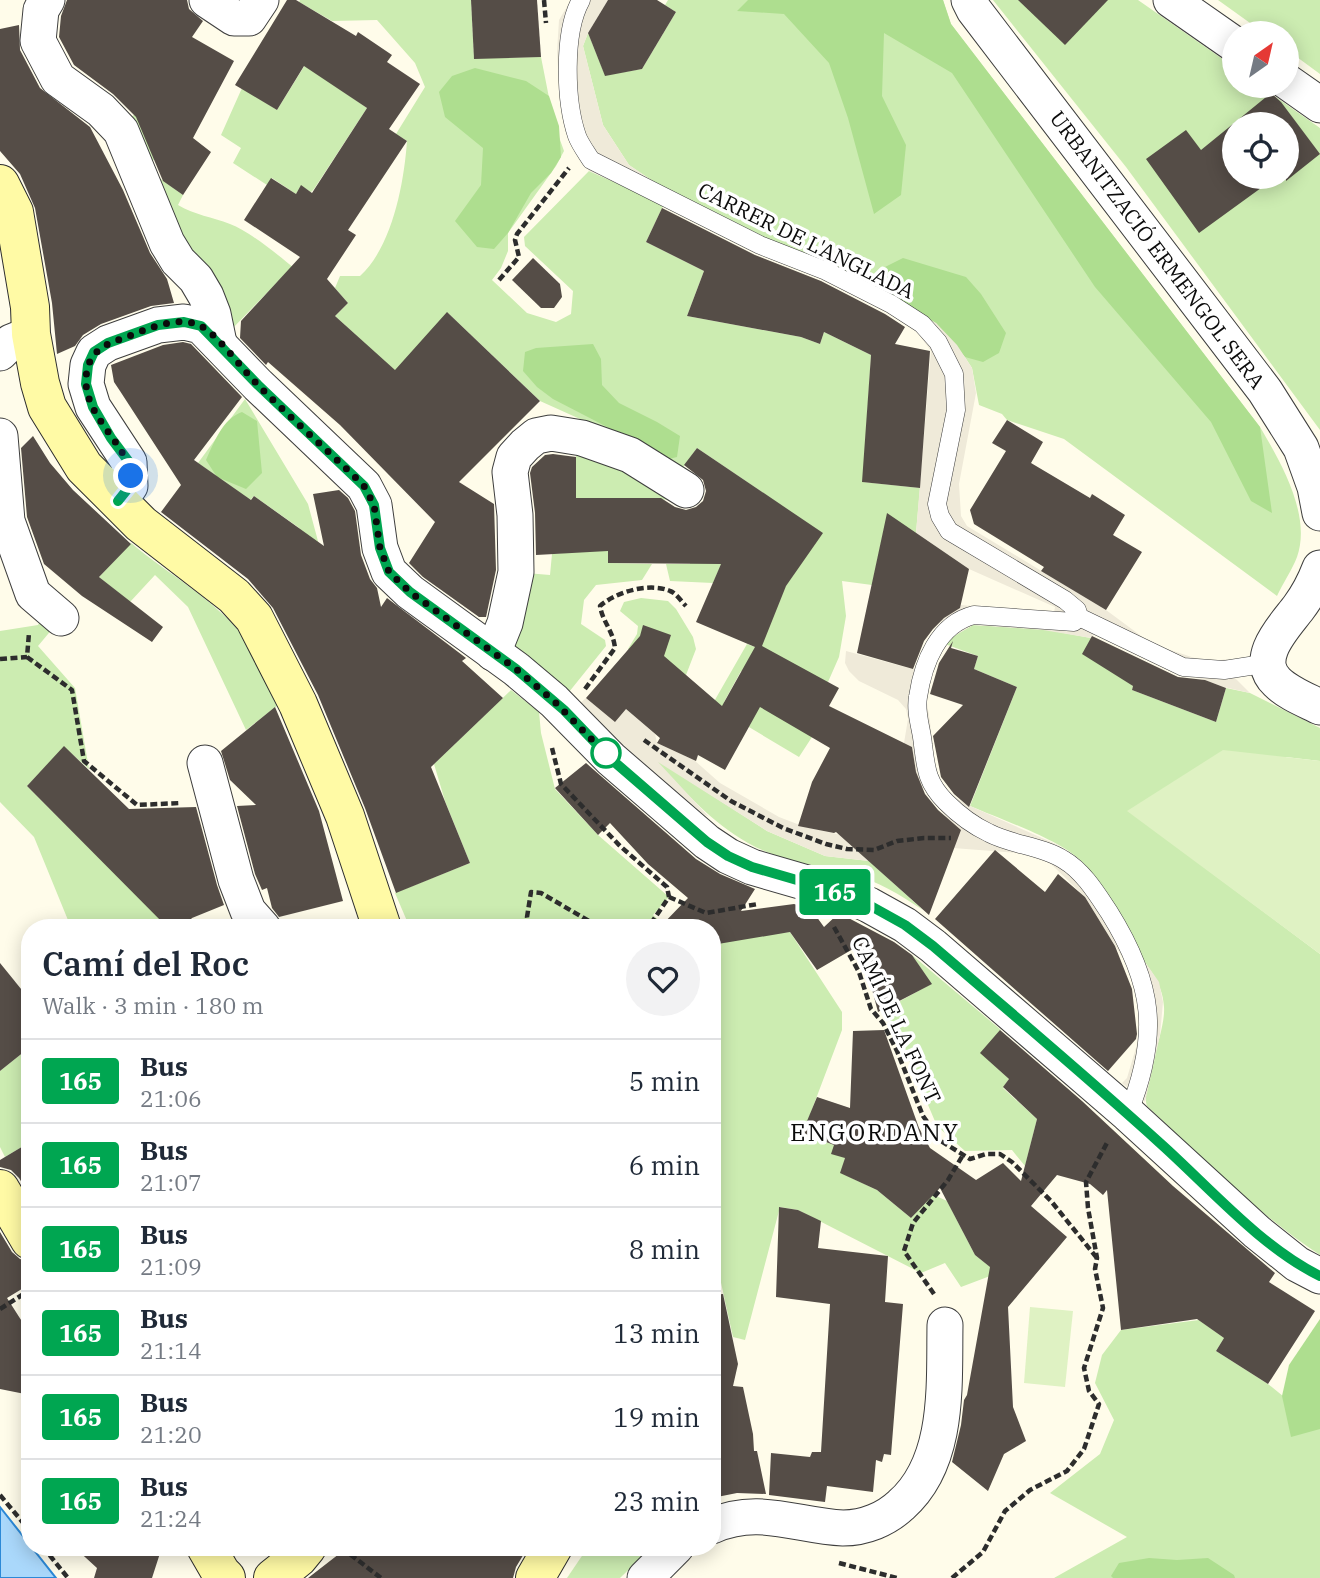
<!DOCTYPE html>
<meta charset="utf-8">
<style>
body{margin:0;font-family:"IBM Plex Serif",serif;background:#f2f2f3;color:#1f2937;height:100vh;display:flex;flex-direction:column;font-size:26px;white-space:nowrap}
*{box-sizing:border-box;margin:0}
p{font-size:23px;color:#747a83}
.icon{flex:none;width:38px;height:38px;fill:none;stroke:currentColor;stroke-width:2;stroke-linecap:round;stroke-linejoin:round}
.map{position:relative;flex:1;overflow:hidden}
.side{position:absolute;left:21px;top:919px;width:700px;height:637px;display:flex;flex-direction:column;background:#fff;border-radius:28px;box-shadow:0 4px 18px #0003}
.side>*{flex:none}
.badge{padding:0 14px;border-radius:5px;font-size:24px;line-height:46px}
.needle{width:46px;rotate:34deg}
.fabs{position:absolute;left:1222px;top:21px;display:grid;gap:14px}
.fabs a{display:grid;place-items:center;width:77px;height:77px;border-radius:50%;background:#fff;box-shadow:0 4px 18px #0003;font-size:35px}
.you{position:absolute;width:35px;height:35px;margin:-18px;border:5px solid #fff;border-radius:50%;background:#1a73e8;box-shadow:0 0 0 10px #1a73e833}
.map>.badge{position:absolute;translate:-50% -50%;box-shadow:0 0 0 4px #fff}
.round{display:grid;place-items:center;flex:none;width:74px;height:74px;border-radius:37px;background:#f2f2f3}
.overview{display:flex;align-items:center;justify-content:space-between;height:119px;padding:0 21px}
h1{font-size:33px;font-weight:600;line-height:52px}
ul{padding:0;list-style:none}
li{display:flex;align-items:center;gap:21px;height:84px;padding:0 21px;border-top:2px solid #e0e1e3}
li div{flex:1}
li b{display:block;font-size:26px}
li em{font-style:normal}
li .badge{min-width:77px;font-weight:700;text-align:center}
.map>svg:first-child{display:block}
.green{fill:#ccecb1;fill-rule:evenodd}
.forest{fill:#aede8f}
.pitch{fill:#dff2c3}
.plaza{fill:#efead9}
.water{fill:#aad8fb;stroke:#2c89d7;stroke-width:2}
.building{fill:#554d47}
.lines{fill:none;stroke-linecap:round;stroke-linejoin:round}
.lane-casing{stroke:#3e3e3e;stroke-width:19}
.street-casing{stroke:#3e3e3e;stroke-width:37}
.secondary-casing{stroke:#2d2d2d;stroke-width:40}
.path{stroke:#2d2d2d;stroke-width:4.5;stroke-dasharray:7 3.5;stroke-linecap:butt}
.lane{stroke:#fff;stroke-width:18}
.street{stroke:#fff;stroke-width:35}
.secondary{stroke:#fffaa5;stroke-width:38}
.line-casing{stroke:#fff;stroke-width:16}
.line{stroke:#00a651;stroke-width:10}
.walk{stroke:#0b0b0b;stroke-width:7;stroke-dasharray:0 12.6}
.stop-dot{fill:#fff;stroke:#00a651;stroke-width:3.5}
.labels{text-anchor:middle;stroke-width:7;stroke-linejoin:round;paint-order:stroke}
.street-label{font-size:21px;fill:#0b0b0b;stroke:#fff}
.quarter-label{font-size:24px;letter-spacing:2px;fill:#0b0b0b;stroke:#fff}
</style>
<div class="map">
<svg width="1320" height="1578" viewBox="0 0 1320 1578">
<rect width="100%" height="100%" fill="#fffcea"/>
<g class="green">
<path d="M300 0H471L474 58 541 57 554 123 564 151 556 166 508 233V251L501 268 492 280 527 313 556 322 571 314 573 291 525 246 524 237 589 171 664 204 646 242 704 271 687 316 801 337 820 344 824 332 871 355 863 482 920 488 916 533 884 529 872 585 842 581 846 616 839 657 828 682 763 683 741 671 724 702 767 694 812 737 799 757 712 705 747 644 760 649 785 587 822 533 697 448 681 470 600 428 540 401 448 313 395 371 335 316 348 303 335 288 340 276H360C392 247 404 184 407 141L396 134 425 87 415 63 377 20 332 21 299 2Z"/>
<path d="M668 0H943L951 24 1260 427C1280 461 1312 515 1297 557 1292 570 1283 583 1277 596L1064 439 1007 420 1002 414 979 405 972 368 957 345 666 190 629 165 603 125 583 46 588 33 605 75 642 69 676 12 665 5Z"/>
<path d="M993 0H1138L1234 67V86H1260L1320 128V430L1126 167ZM1234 124H1286V177H1234Z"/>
<path d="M1218 0H1320V74L1286 49V33H1264Z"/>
<path d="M305 65 367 108 314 189 311 192 301 186 296 194 272 178 267 185 233 163 241 148 221 135 242 88 277 110Z"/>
<path d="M139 109 173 133 147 169 183 195 178 205C195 215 212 217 230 224 254 233 291 266 311 282L284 275 232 329 213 280 184 243 161 202 147 169 138 134 131 118Z"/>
<path d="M245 399 308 504 322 556 298 527 254 496 250 500 198 463Z"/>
<path d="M589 454 683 500 608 498V563L652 564 642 580 596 585 584 600 581 624 605 640 606 646 569 692 511 649 526 573 550 575 552 554 576 552V455Z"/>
<path d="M131 543C168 574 214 599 244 637 255 651 268 688 277 706L246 730 188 607 155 575 130 602 99 577Z"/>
<path d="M689 543 724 558 713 583 670 581 666 564H690Z"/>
<path d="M641 598 668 601 676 609 693 637 696 649 686 675H658L628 649 637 634 638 626 620 611 624 602Z"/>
<path d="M41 620 53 628 38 646 75 688 89 769 64 747 27 786 168 927 76 928 70 925 34 837 0 802V631L38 625Z"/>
<path d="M973 625 1042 629 1091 638 1133 686 1132 690 1216 722 1226 688 1250 693 1320 728V761L1286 757 1205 868 1320 954V1255C1256 1213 1202 1158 1147 1106 1140 1088 1166 1032 1164 1007 1163 980 1144 963 1130 942 1114 916 1102 881 1080 860 1058 839 1000 819 970 806L1017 687 974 669 978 656 942 643Z"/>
<path d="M511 690 539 712 541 733 555 789 598 835 669 897 653 915 666 927 410 928 395 893 470 863 445 801 434 764Z"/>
<path d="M652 757 767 831 825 856 869 861 923 910C900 895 878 881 851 874 817 865 780 861 748 843 708 820 684 790 652 757Z"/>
<path d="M790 932 842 1012V1030L803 1133 834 1145 845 1158 841 1173 877 1190 911 1218 932 1194 947 1201 975 1255 998 1273 961 1287 945 1263 921 1273 798 1210 780 1207 745 1340 733 1337 712 1242V939Z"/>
<path d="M912 955 1001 1030 981 1053 1009 1079 1003 1088 1037 1119 1025 1166 1012 1150 965 1151 937 1126 894 1025 882 1011 931 984Z"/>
<path d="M30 1047V1142L5 1157 0 1147V1071Z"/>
<path d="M1199 1320 1224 1338 1216 1351 1268 1384 1305 1414 1320 1401V1578H1054L1127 1537 1050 1493 1100 1454 1114 1420 1095 1383 1102 1355 1121 1330Z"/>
<path d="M588 1547H652L620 1578H567Z"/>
</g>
<g class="forest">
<path d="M748 0H943L951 24 1260 427 1272 513 1251 501 1211 422 1095 287 952 73 884 33 882 96 906 145 901 195 874 214 848 118 829 63 784 14 737 11Z"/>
<path d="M475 68 526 81 549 96 559 126 561 157 551 173 531 193 508 233 494 249 477 247 455 221 481 185 483 148 445 117 439 92 452 76Z"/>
<path d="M903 258 966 277 981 294 1006 333 999 353 983 362 965 357 936 323 870 288 877 271Z"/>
<path d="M593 344 601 359 602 385 619 403 657 422 680 436 677 457 669 459 553 399 537 387 523 371 525 352 536 348Z"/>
<path d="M242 412 257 421 262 473 246 489 217 477 206 460C214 443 222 419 242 412Z"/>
<path d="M1320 1319V1429L1291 1437 1282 1396 1289 1365Z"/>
<path d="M1149 1558 1177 1560 1208 1558 1234 1575 1235 1578H1113L1111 1576 1119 1563Z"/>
</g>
<g class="pitch">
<path d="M1223 750 1320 761V954L1127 811Z"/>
<path d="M1030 1307 1073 1311 1065 1387 1024 1383Z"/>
</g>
<path class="plaza" d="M571 0H608L588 33 583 46 603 125 629 165 666 190 910 308 936 323 957 345 972 368 976 393 959 484 961 516 967 526 1106 610 1152 644 1207 662 1227 659 1235 678 1250 693 1224 687 1152 661 1097 629 1091 638 1043 630 973 625 942 643 925 692 930 721 934 773 939 788 970 806 1058 845 1069 853 1101 891 1131 942 1159 982 1163 1002 1160 1035 1145 1102 1122 1083 1127 1078 1140 1034V1001L1127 965 1085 897 1051 864 1030 854 940 847 869 861 825 856 767 831 658 762 709 817 683 803 578 705 586 698 626 709 655 734 657 743 694 760 720 783 779 817 805 827 869 841 951 824 899 757 904 743 908 719 906 709 898 700 859 681 849 671 845 663 846 651 916 670 942 620 961 605 1054 613 1055 607 969 569 916 533 931 351 909 321 848 282 589 171 573 138 559 83 557 52 559 20Z"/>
<path class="water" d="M0 1507 56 1578H0Z"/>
<g class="building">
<path d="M67 0H187L189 9 203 21 192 37 234 61 193 138 211 152 183 195 163 181 136 117 113 94 74 65 59 37 61 16Z"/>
<path d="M287 0H296L356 36 358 32 392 55 387 62 420 84 389 129 407 141 348 230 356 235 327 279 348 303 335 316 395 370 447 312 540 401 459 482 494 504 496 570 486 617H479L423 577 409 563 435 522 340 425 268 362 266 365 240 338 241 321 300 257 244 220 271 178 296 194 301 185 312 193 367 108 304 66 277 110 235 85Z"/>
<path d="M471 0H537L541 57 474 59Z"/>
<path d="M608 0H657L676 12 642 69 605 76 588 33Z"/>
<path d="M1018 0H1108L1065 45Z"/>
<path d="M19 25 20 50 40 88 90 127 123 190 150 253 167 279 174 303 151 306 101 324 83 335 75 346 57 354 52 303 35 208 20 174 0 151V29Z"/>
<path d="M1271 93 1281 102 1320 154 1286 181V124H1234V177H1276L1199 233 1146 159 1186 130 1201 150Z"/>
<path d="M662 208 755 255 821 281 885 314 905 327 895 344 930 351 920 488 862 482 871 355 824 332 820 344 801 337 687 316 704 271 646 242Z"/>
<path d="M533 258 560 284 562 297 554 308H541L512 280Z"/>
<path d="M183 342 191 344 242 397 194 460 251 500 254 496 324 546 313 494 339 490 348 498 355 511 361 555 370 579 377 588 381 607 387 598 466 658 462 661 503 698 431 767 470 863 396 893 365 808 318 695 273 608 248 579 161 512 181 485 120 391 114 382 111 365 163 345Z"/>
<path d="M1007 420 1043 442 1031 463 1090 498 1092 494 1125 515 1113 535 1142 552 1106 610 1041 571 1044 567 974 524 970 510 1006 451 992 443Z"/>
<path d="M33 436 50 463 73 490 131 544 99 577 163 627 152 642 82 596 44 564 27 517 21 448Z"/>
<path d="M697 448 823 533 786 586 762 646 839 688 829 706 912 747 916 772 925 794 938 810 961 830 929 915 836 832 834 833 798 826 812 782 830 748 760 707 725 770 698 755 696 761 657 743 660 738 626 709 615 722 586 698 640 636 643 625 671 635 664 656 722 706 755 647 696 622 721 564 608 563V551L536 555 535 513 530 473 532 467 545 455 553 454 576 457V498H661L675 507 686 510 696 507 703 501 706 491 703 480 684 465Z"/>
<path d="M887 513 969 569 960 608 944 618 933 629 924 641 913 669 857 653Z"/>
<path d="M1092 636 1178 677 1205 680 1226 688 1216 722 1132 690 1133 686 1082 654Z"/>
<path d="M953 641 951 648 978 656 974 669 1017 687 969 807 954 794 941 777 933 736 963 705 930 694 939 663Z"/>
<path d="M275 707 319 811 343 901 279 917 272 908 267 888 262 890 255 874 237 806 256 805 230 780 221 751Z"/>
<path d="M64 746 129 809 196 807 217 885 224 905 192 918 183 928H168L27 786Z"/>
<path d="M586 763 696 859 720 874 755 889 741 911 794 904 811 909 824 927 839 913 894 942 912 955 932 984 878 1012 869 978 853 949 817 970 790 932 712 945V928H659L688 898 648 864 610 823 598 835 555 788Z"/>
<path d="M995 850 1045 892 1058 874 1085 897 1115 946 1132 989 1137 1034 1136 1039 1108 1071 935 919Z"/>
<path d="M0 963 30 1000V1047L0 1071Z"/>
<path d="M884 1030 919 1128 930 1148 976 1180 1003 1163 1021 1181 1037 1119 1003 1087 1009 1079 980 1053 1000 1030 1082 1101 1173 1186 1275 1273 1269 1282 1315 1311 1268 1384 1216 1351 1224 1338 1197 1319 1121 1330 1107 1190 1103 1195 1090 1184 1057 1175 1031 1206 1067 1237 1008 1307 1013 1407 1026 1441 1004 1454 988 1491 952 1462 961 1425 964 1400 967 1395 990 1267 975 1255 940 1188 911 1218 877 1190 840 1173 845 1158 831 1154 834 1145 802 1133 817 1097 850 1108 853 1031Z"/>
<path d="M30 1142V1196L19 1178 11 1170 0 1167V1160Z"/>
<path d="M779 1207 798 1210 821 1221 818 1248 888 1256 885 1302 903 1304 891 1455 884 1454 882 1462 876 1460 873 1492 827 1486 825 1502 769 1495 771 1453 810 1457 812 1452H821L830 1304 776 1297Z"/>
<path d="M0 1232 12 1252 20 1259 30 1262V1284L7 1298 30 1334V1395L0 1389Z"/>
<path d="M723 1294 738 1364 733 1386 743 1387 753 1434 754 1451H757L766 1494 737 1493 712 1498V1295Z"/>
<path d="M74 1547H162L152 1578H94L97 1568Z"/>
<path d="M348 1547H528L516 1567 513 1578H308Z"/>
</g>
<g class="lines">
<defs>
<g id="lane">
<path d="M581 0C563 32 565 101 577 136 580 144 586 152 591 160L760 245 826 271 891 304 922 324 938 342 954 374 956 410 937 504 940 516 949 531 1065 600 1077 610 1079 617 1074 622 974 615C938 624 923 663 918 697 915 713 922 730 923 745 926 769 927 783 946 802 958 814 974 826 989 833 1012 845 1042 846 1064 860 1083 871 1097 894 1109 912 1154 984 1160 1035 1128 1114"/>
<path d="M1079 617 1183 667 1224 670 1269 663"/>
</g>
<g id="street">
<path d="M47 0 41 10 38 41 58 79 101 110 121 131 167 243 178 261 196 279 206 296 213 314 219 343"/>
<path d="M207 0 234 18H249L261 0"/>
<path d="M969 0 974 10 1265 391 1301 448 1315 487 1320 513"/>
<path d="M1171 0 1234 44"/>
<path d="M1286 81 1320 105"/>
<path d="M0 353 11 342 31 334"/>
<path d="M0 436 7 521 33 594 61 618"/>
<path d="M118 501 130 486 129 462 93 407 86 384 88 365 94 352 108 343 158 325 184 322 201 326 258 385 364 486 374 505 380 548 389 572 410 592 516 669 554 701 611 759 707 842 728 856 752 867 845 894 869 905 905 925 933 946 1128 1114 1257 1232 1297 1264 1320 1276"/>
<path d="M1320 568C1315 581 1308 595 1299 607 1285 626 1252 658 1277 682 1288 693 1306 700 1320 707"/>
<path d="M493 653 505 623 516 572 515 515 510 472 514 457 525 445 536 436 551 433 582 438 630 455 686 490"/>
<path d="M205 763 236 880 248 911 263 928"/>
<path d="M712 1526C758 1505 797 1526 843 1528 865 1528 886 1519 901 1505 950 1462 944 1385 945 1325"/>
<path d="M645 1578 676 1547"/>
</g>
<g id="secondary">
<path d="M0 184 14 212 30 307 31 334 40 383 47 407 84 467 141 524 234 596 254 618 298 704 345 816 382 928"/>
<path d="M0 1189 30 1240"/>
<path d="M206 1547 221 1573 226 1578"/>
<path d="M273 1578 298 1558 307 1547"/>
<path d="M535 1578 553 1547"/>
</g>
</defs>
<use href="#lane" class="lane-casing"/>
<use href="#street" class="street-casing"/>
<use href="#secondary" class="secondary-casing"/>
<g class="path">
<path d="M544 0 546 23"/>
<path d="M499 280 519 257 515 240 517 234 569 168"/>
<path d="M27 657 72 690 84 761 137 805 181 803"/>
<path d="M0 659 27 657 29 633"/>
<path d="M585 689 615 648C613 630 603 623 600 606 616 592 649 582 670 591 676 593 681 601 686 606"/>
<path d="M644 740 731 801 783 828 826 844 847 849 874 850 897 841 924 838H951"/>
<path d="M552 748 561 784 620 846 667 887 669 897 650 925 646 928"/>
<path d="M669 897 706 913 758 904"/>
<path d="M834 927 859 972 871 1009 883 1023 897 1051 923 1116 941 1141 970 1159 986 1154H1000L1012 1162 1051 1201 1097 1258"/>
<path d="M529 928 527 917 531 892 541 893 601 928"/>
<path d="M934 1294 904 1251 913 1223 948 1180 963 1155"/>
<path d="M0 1309 30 1290"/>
<path d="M0 1495 30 1531"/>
<path d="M43 1547 68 1578"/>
<path d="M342 1548 381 1578"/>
<path d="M839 1563 897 1578"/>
<path d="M952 1578 983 1552 1005 1511 1030 1490 1067 1471 1084 1449 1099 1404 1089 1391 1084 1368 1103 1308 1095 1269 1097 1258 1088 1208 1086 1182 1108 1141"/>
</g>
<use href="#lane" class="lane"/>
<use href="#street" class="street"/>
<use href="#secondary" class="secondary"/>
</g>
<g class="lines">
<defs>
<path id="line" d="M118 501 130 486 129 462 111 438 93 407 86 384 88 365 94 352 108 343 158 325 184 322 201 326 258 385 364 486 374 505 380 548 389 572 410 592 516 669 564 710 611 759 707 842 728 856 752 867 845 894 869 905 905 925 933 946C1009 1011 1086 1076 1161 1144 1210 1188 1261 1247 1320 1276"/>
</defs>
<use href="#line" class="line-casing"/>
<use href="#line" class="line"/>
<path class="walk" d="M131 476C126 442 86 418 86 381 86 355 101 345 124 338 145 330 178 314 201 326 218 335 242 369 256 383 291 419 329 451 364 486L374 505 380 548 389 572 410 592 516 669 554 701 611 759 606 753"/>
</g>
<circle class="stop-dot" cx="606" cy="753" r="14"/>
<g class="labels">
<g class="street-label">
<text transform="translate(806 241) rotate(26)" y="7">CARRER DE L'ANGLADA</text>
<text transform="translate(1157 250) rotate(53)" y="7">URBANITZACIÓ ERMENGOL SERA</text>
<text transform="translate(896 1020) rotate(65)" y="7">CAMÍ DE LA FONT</text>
</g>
<g class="quarter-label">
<text x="875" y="1141">ENGORDANY</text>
</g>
</g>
</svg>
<div class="fabs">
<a><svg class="needle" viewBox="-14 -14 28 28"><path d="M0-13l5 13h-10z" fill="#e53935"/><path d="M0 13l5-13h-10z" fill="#747a83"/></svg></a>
<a><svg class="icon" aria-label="locate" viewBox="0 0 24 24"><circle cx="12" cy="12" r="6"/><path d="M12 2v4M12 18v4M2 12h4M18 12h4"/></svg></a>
</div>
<div class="you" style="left:131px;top:476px"></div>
<b class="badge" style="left:835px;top:892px;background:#00a651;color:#fff">165</b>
<section class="side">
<div class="overview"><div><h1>Camí del Roc</h1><p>Walk · 3 min · 180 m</p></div><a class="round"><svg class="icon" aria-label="heart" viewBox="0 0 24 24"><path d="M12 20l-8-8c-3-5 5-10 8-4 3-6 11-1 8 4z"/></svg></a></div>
<ul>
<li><span class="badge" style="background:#00a651;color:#fff">165</span><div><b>Bus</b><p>21:06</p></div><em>5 min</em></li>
<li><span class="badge" style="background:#00a651;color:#fff">165</span><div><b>Bus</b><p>21:07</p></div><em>6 min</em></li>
<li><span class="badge" style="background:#00a651;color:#fff">165</span><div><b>Bus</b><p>21:09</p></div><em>8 min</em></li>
<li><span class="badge" style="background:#00a651;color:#fff">165</span><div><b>Bus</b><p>21:14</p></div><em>13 min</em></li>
<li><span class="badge" style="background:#00a651;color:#fff">165</span><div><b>Bus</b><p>21:20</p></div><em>19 min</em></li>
<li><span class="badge" style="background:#00a651;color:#fff">165</span><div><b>Bus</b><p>21:24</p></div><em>23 min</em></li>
</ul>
</section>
</div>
